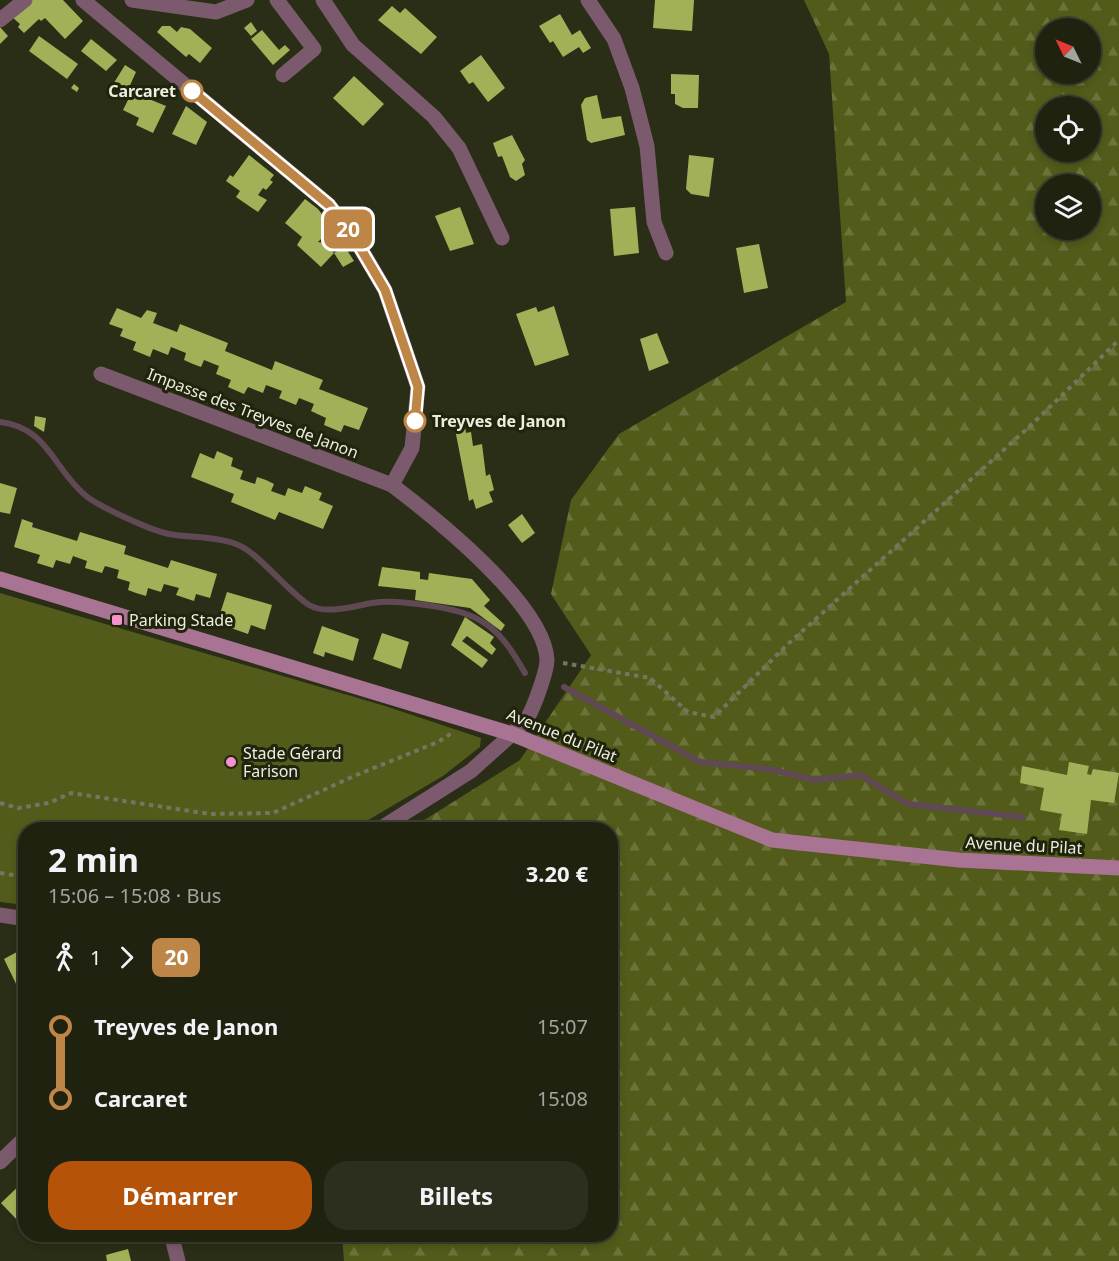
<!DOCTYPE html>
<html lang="fr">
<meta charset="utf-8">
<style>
body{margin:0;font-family:"Noto Sans",sans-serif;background:#2d2f1e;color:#f1f3f6;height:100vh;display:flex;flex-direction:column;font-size:22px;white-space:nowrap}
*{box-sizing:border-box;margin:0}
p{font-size:20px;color:#a2a49f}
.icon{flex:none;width:33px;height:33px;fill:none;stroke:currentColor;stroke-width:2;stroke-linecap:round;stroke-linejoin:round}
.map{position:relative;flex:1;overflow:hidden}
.side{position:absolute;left:18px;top:822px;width:600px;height:420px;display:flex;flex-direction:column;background:#202210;border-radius:24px;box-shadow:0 3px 9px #0003,0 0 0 2px #3d3f30}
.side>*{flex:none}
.badge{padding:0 12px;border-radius:9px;font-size:21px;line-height:39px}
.needle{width:39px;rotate:313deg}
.fabs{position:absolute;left:1035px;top:18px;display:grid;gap:12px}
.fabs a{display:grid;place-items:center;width:66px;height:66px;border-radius:50%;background:#202210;box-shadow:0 3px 9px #0003,0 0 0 2px #3d3f30;font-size:30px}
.map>.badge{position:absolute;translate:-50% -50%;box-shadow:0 0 0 3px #fff}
.legs{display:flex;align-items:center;gap:9px;height:66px;padding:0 30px;font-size:20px}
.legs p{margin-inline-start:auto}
.overview{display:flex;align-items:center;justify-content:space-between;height:102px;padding:0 30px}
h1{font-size:33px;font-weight:700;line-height:45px}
.primary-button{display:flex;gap:12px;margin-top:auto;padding:12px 30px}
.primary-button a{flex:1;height:69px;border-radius:24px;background:#b45309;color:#fff;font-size:24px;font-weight:700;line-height:69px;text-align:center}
.primary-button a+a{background:#2d2f1e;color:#f1f3f6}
ul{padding:0 30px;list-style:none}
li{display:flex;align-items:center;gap:21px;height:72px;font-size:22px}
li i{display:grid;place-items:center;width:9px;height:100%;margin:0 8px;background:currentColor}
li i::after{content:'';width:15px;height:15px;margin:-8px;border:4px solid;border-radius:50%;background:#202210}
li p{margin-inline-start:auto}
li:first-child i{background:linear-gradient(#0000 50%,currentColor 0)}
li:last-child i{background:linear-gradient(currentColor 50%,#0000 0)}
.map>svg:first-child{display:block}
.grass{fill:#525b1a}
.forest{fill:url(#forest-firs);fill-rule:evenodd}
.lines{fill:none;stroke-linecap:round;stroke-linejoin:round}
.stream{stroke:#604954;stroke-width:6}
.building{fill:#a2b158}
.path{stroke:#737762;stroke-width:4;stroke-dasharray:4.5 4.5;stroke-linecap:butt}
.minor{stroke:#7c5a6e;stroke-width:15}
.tertiary{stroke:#7c5a6e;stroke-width:15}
.secondary{stroke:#a97493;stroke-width:15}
.line-1-casing{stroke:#fff;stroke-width:14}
.line-1{stroke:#be8646;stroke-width:9}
.stop-1-dot{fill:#fff;stroke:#be8646;stroke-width:3}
.poi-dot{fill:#f790ce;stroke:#20240c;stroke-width:2}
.labels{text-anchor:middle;stroke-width:6;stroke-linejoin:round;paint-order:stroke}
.stop-label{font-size:16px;font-weight:bold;fill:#ecefe0;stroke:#20240c;text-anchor:end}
.street-label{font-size:16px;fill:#ecefe0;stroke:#20240c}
.poi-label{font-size:16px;fill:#ecefe0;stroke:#20240c;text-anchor:start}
</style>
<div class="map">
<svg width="1119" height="1261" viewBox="0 0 1119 1261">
<defs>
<pattern id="forest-firs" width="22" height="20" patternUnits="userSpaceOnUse" patternTransform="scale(1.5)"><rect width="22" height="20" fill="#525b1a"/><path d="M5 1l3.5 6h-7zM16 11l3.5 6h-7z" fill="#6b733b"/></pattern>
</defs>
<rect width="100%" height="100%" fill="#2a2e16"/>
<path class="grass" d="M0 593 385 706 481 738 480 747 443 776 353 829 26 830 25 905 0 902Z"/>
<path class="forest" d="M804 0H1119V1261H344L342 1235 610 1234V830L410 829 520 760 591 655 551 594 571 500 619 434 846 302 829 54ZM1046 28H1090V74H1046ZM1046 106H1090V152H1046ZM1046 184H1090V230H1046Z"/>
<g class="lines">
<g class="stream">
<path d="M0 422C49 428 53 469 86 496 100 507 152 531 169 534 191 538 215 536 236 544 257 551 288 592 309 605 326 615 354 606 372 603 390 600 409 603 426 605 481 613 498 625 525 673"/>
<path d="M564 687 700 762 769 769 815 780 860 775 908 804 1023 817"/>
</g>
</g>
<g class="building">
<path d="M32 0H63L83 21 65 39 45 18 41 21 39 19 24 33 18 27 20 24 12 17Z"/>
<path d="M655 0H694L692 31 653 28Z"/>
<path d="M392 6 400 13 405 8 437 37 421 54 378 20Z"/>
<path d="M560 14 572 35 580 30 591 48 583 53 579 47 563 57 553 41 550 43 539 26Z"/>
<path d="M251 22 257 31 251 36 244 28Z"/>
<path d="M162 26H170L177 32 181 27 190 29 212 48 200 63 189 54 186 57 157 32Z"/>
<path d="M0 27 8 36 0 44Z"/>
<path d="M262 30 279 50 285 45 290 50 273 65 251 39Z"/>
<path d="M39 36 78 64 67 79 29 51Z"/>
<path d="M91 39 117 60 106 71 81 51Z"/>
<path d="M481 55 505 88 488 102 473 82 469 84 460 71Z"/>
<path d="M125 65 136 72 126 94 112 86Z"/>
<path d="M671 74 699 75 698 108H683L675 104V94H671Z"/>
<path d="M354 76 384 104 363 126 333 98Z"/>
<path d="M74 84 79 88 77 92 71 88Z"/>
<path d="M132 92 166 106 153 133 136 125 139 118 123 110Z"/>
<path d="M597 95 602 119 621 116 625 135 591 143 587 140 581 105 585 98Z"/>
<path d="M186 106 207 122 196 145 172 134Z"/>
<path d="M512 135 525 160 522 164 525 175 516 181 510 177 502 156 498 157 493 143Z"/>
<path d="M249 155 274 175 270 180 273 182 266 190 263 188 258 195 267 200 258 212 236 197 240 191 226 181 230 175 233 177Z"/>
<path d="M689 155 714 158 709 197 691 194 686 189Z"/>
<path d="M305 199 318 209 334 230 330 233 323 226 321 228 326 234 318 242 324 243 334 253 321 267 297 245 302 237 285 223Z"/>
<path d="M460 207 474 244 450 251 435 216Z"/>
<path d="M635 207 639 253 614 256 610 209Z"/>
<path d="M759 244 768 288 744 293 736 248Z"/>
<path d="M345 247 354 261 343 267 334 253Z"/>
<path d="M554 306 569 355 535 366 516 314 536 307 538 312Z"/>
<path d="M117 308 141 318 147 310 157 313 153 323 177 332 180 324 228 343 225 351 272 370 275 361 323 380 319 389 368 408 359 430 344 425 341 432 324 425 326 418 311 411 314 404 299 398 296 405 279 398 282 391 266 385 263 393 248 387 244 394 228 387 231 380 216 374 219 366 204 360 201 367 193 364 184 360 186 353 171 347 168 355 153 349 150 357 133 350 136 342 120 336 123 329 109 324Z"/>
<path d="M657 333 669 363 649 371 640 339Z"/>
<path d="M35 416 46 418 44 432 34 426Z"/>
<path d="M464 421 466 433 471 432 473 446 482 444 486 476 490 474 494 490 489 492 493 502 476 509 473 499 469 501 454 424Z"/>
<path d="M217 451 233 458 231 466 243 471 240 479 255 484 257 477 266 480 274 484 271 491 285 496 288 488 302 493 305 486 322 493 319 500 333 506 323 529 279 512 275 520 231 502 234 494 191 477 200 453 214 459Z"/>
<path d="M0 483 17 488 10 514 0 512Z"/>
<path d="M522 514 535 533 522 543 508 525Z"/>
<path d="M22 519 33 523 32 527 77 541 80 532 126 546 124 554 168 568 171 560 217 574 210 598 196 594 194 601 176 595 179 588 164 584 161 592 148 588 146 596 136 593 128 590 130 582 117 578 119 570 105 566 102 573 85 568 87 561 73 556 70 564 56 560 53 568 37 563 40 555 14 547Z"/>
<path d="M382 567 420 572V579L428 580 429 573 472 579 490 600 484 606 505 625 501 631 470 608 415 600 416 590 378 586Z"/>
<path d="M227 592 272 605 265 630 251 625 248 634 231 628 232 624 227 623 226 626 217 623Z"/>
<path d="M465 617 494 637 490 643 496 649 492 655 467 636 462 641 488 660 482 668 451 645Z"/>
<path d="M322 626 359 639 353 661 325 652 324 657 313 653Z"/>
<path d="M382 633 409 642 401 669 373 659Z"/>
<path d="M1069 762 1089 766 1087 774 1091 775 1093 769 1119 773 1114 803 1091 800 1087 834 1059 830 1062 814 1040 810 1044 788 1020 783 1022 766 1067 775Z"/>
<path d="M26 947V989L20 992 4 959Z"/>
<path d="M26 1179V1215L19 1222 1 1203Z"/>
<path d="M128 1249 131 1261H107L106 1255Z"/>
</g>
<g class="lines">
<g class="path">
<path d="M563 663 650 678 688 712 714 717 789 643 1028 428 1119 340"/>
<path d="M0 803 18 808 49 803 71 793 210 814 273 813 354 776 438 742 452 733"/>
<path d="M0 873 26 877"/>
</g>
<g class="minor">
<path d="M83 0 329 205 355 239 385 290 418 387 412 448 392 485C434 517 545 605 547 660 547 671 534 707 528 717 524 723 517 728 512 734"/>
<path d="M132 0 216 12 247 0"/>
<path d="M277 0 314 49 283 75"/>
<path d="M323 0 353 45 434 117 459 148 502 238"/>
<path d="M588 0 614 39 632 88 647 146 654 222 666 253"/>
<path d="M0 20 25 0"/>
<path d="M101 374 392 485"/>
<path d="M0 1162 26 1137"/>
<path d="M171 1234 178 1261"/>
</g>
<g class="tertiary">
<path d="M378 830 471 771 512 734"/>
<path d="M0 915 26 919"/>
</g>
<path class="secondary" d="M0 579 512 734 772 840 959 860 1119 868"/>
</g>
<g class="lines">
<defs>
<path id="line-1" d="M192 91 329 205 355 239 385 290 418 387 415 421"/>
</defs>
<use href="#line-1" class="line-1-casing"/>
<use href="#line-1" class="line-1"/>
</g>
<g class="stop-1-dot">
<circle cx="192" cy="91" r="10"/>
<circle cx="415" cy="421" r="10"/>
</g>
<g class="poi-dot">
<rect x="111" y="614" width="12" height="12" rx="3"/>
<circle cx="231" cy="762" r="6"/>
</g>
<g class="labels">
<g class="stop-label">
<text x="176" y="97">Carcaret</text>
<text x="432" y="427" text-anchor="start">Treyves de Janon</text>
</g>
<g class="street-label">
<text transform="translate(253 413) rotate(21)" y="6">Impasse des Treyves de Janon</text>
<text transform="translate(562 735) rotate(22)" y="6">Avenue du Pilat</text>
<text transform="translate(1024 845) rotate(3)" y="6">Avenue du Pilat</text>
</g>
<g class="poi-label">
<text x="129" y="626">Parking Stade</text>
<text x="243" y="759">Stade Gérard<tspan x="243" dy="18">Farison</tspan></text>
</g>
</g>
</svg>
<div class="fabs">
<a><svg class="needle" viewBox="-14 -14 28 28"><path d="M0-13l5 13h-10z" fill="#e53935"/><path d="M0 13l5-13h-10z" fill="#a2a49f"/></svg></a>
<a><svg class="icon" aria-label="locate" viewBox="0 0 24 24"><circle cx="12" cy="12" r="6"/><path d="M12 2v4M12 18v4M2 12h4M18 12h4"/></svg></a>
<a><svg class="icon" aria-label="layers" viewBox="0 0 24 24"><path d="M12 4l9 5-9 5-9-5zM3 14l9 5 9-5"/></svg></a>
</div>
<b class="badge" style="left:348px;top:229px;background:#be8646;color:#fff">20</b>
<section class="side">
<div class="overview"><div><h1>2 min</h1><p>15:06 – 15:08 · Bus</p></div><b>3.20 €</b></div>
<div class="legs"><svg class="icon" aria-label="walk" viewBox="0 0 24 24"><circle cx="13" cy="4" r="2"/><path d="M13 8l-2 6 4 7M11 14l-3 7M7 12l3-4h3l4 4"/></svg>1<svg class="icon" aria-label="forward" viewBox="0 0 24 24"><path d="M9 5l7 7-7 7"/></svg><b class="badge" style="background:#be8646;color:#fff">20</b></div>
<ul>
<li><i style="color:#be8646"></i><b>Treyves de Janon</b><p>15:07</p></li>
<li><i style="color:#be8646"></i><b>Carcaret</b><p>15:08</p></li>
</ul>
<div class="primary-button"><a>Démarrer</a><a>Billets</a></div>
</section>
</div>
